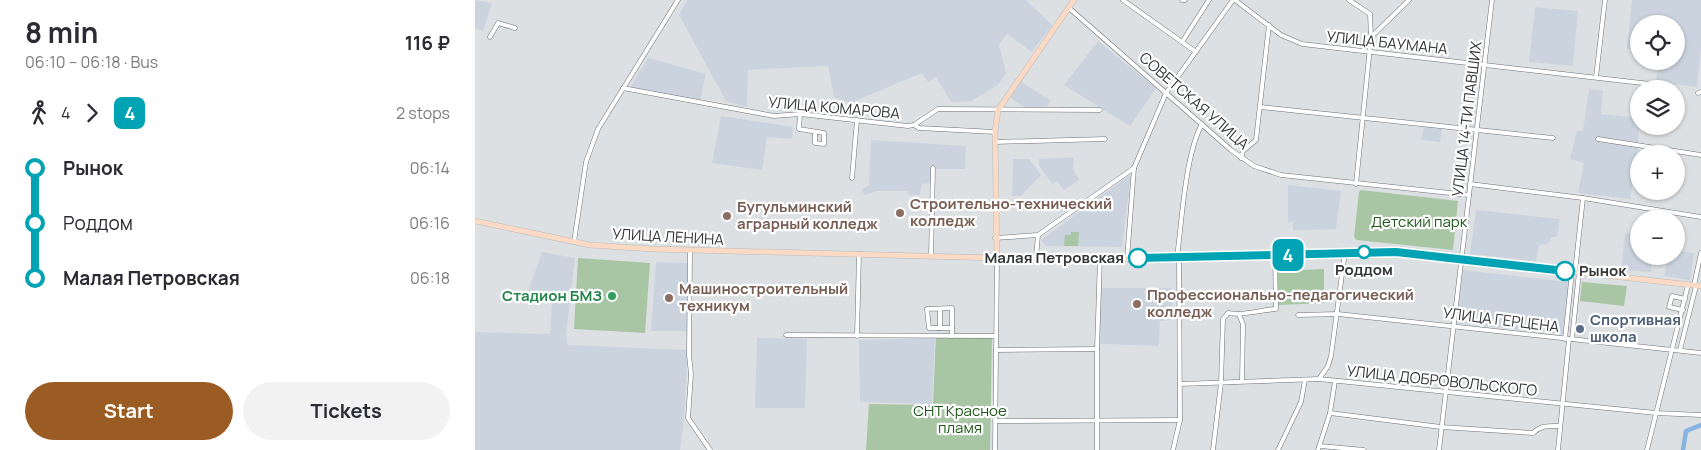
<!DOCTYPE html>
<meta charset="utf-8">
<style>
body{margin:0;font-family:Manrope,sans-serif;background:#f2f2f3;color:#2b2b33;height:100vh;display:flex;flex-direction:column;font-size:19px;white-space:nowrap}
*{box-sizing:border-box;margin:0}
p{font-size:16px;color:#7c7c81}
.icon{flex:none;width:28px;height:28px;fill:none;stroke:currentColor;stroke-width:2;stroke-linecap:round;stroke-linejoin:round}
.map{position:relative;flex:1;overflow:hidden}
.panel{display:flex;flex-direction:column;background:#fff;width:475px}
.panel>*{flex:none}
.badge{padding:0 10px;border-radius:8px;font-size:18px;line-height:32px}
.fabs{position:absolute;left:1155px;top:15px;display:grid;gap:10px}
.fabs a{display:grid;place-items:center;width:55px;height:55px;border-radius:50%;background:#fff;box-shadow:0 1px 4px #0004;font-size:25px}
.map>.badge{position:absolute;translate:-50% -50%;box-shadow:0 0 0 2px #fff}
.legs{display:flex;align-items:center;gap:8px;height:55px;padding:0 25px;font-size:16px}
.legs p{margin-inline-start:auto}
.head{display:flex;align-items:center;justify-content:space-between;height:85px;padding:0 25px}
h1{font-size:28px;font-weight:700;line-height:38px}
.cta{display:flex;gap:10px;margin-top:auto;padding:10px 25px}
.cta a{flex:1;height:58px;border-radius:30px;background:#9b5c23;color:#fff;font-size:20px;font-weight:700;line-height:58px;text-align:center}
.cta a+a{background:#f2f2f3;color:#2b2b33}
ul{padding:0 25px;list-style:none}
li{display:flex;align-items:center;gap:18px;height:55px;font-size:19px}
li i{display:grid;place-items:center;width:8px;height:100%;margin:0 6px;background:currentColor}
li i::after{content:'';width:12px;height:12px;margin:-6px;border:4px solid;border-radius:50%;background:#fff}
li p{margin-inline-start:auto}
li:first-child i{background:linear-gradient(#0000 50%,currentColor 0)}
li:last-child i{background:linear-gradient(currentColor 50%,#0000 0)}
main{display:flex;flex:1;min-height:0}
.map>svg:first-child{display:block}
.built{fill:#cbd4de}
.green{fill:#a8c5a4}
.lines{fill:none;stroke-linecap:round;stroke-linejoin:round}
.river{stroke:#88b3e1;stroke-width:4.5}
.minor-casing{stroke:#6e7174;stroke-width:5}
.major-casing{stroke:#babbbb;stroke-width:6}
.minor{stroke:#fff;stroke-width:4}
.major{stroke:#fadac5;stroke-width:5}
.line-1-casing{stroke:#fff;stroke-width:11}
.line-1{stroke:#00a3b4;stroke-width:8}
.education-dot{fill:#8d6e63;stroke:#fff;stroke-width:2}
.stop-1-dot{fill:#fff;stroke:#00a3b4;stroke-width:2.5}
.leisure-dot{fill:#2e9e5b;stroke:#fff;stroke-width:2}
.service-dot{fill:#5c6f8a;stroke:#fff;stroke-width:2}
.labels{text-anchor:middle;stroke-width:4.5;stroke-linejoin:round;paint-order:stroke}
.street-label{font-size:15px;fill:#353637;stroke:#fff}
.education-label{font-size:15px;font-weight:bold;fill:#785e54;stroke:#fff;text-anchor:start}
.park-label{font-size:15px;fill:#1f581a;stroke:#fff}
.stop-label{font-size:15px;font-weight:bold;fill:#353637;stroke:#fff;text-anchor:end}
.leisure-label{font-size:15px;font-weight:bold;fill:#27864d;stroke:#fff;text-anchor:end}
.service-label{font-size:15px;font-weight:bold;fill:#4e5e75;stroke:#fff;text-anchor:start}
</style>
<main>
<section class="panel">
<div class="head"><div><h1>8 min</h1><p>06:10 – 06:18 · Bus</p></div><b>116 ₽</b></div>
<div class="legs"><svg class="icon" aria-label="walk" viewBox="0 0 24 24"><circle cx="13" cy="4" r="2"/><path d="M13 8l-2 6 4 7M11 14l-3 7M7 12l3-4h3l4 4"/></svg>4<svg class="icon" aria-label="forward" viewBox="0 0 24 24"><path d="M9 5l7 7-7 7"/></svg><b class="badge" style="background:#00a3b4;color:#fff">4</b><p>2 stops</p></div>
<ul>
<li><i style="color:#00a3b4"></i><b>Рынок</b><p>06:14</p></li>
<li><i style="color:#00a3b4"></i><span>Роддом</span><p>06:16</p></li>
<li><i style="color:#00a3b4"></i><b>Малая Петровская</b><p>06:18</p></li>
</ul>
<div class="cta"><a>Start</a><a>Tickets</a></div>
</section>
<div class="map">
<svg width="1226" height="450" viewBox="0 0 1226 450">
<rect width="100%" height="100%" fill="#dce0e3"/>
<g class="built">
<path d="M0 0 17 3 8 31 0 28Z"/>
<path d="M212 0H551L577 25 557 52 532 34 524 45 531 73 523 85 496 101 476 102 461 77 453 82 447 73 375 103 359 97 353 66 273 70 272 107 251 101 204 15Z"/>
<path d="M1157 0H1226V47L1222 87 1181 82 1183 61H1201V24H1164V50L1152 49Z"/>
<path d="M1060 7 1103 11 1098 66 1054 62Z"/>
<path d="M623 41 681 88 655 126 589 85Z"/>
<path d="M173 58 231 74 225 101 155 88Z"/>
<path d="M545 81 576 101 571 107 551 108 534 97Z"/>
<path d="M1114 89 1128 91 1126 114 1164 118 1163 148 1155 199 1103 193 1109 163 1095 159 1102 130 1108 131Z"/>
<path d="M246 116 318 127 317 139 292 137 287 170 237 163Z"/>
<path d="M949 126 967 129 965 142 946 140Z"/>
<path d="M396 140 491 146 490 169H458V183L447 184 445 195H434L433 191H402L390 195 386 190 394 185Z"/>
<path d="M599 157 598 169 604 180 589 190 582 181 577 184 564 165V159Z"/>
<path d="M538 159H554L566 175 546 196H537Z"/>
<path d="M656 174 647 247 571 246 566 240Z"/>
<path d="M813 185 866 191 861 229 818 230V222H813Z"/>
<path d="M1001 210 1085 219 1082 237H1077L1073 244 1064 245 1061 261 995 254Z"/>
<path d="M1150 233 1164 234V256H1177L1176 272 1146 270Z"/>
<path d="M1201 250 1219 253 1215 280 1189 276 1193 256H1201Z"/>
<path d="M67 252 100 258 91 335 93 345 213 350 208 428 205 450H0V332L75 334 77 303 51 298Z"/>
<path d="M181 262 213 263V331H176Z"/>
<path d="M988 270 1094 282 1088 334 981 323Z"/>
<path d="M626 288H697V320L685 321 684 346 625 344Z"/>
<path d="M282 338 332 339 330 408H280Z"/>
<path d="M460 338 457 404 385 402 384 340Z"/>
</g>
<g class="green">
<path d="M886 190 983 201 978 250 882 240 879 237 884 192Z"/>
<path d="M596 232H604L603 246H589L590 235H596Z"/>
<path d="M103 258 175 263 170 333 99 329Z"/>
<path d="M849 269V303L803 305V271Z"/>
<path d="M1107 282 1152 286 1149 306 1105 301Z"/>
<path d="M461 334 517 335 515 450H391L394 404 458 405Z"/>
</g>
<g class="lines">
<path class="river" d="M1208 450 1211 431 1226 425"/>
<defs>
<g id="minor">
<path d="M648 0 721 52"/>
<path d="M707 0H710"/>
<path d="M760 0 806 35 827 44 1193 86"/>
<path d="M874 0 895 14 896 37 881 184"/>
<path d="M594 8 756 150 779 166 806 175 994 195"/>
<path d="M15 37 23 23 40 28"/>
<path d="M896 37 934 0"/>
<path d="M707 42 734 0"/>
<path d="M1121 77 1130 0"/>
<path d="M148 88 299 116 325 114 433 126 439 125 463 109 625 110"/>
<path d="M1223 93 1226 92"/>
<path d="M786 107 1078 138"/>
<path d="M325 114 324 129 349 133V144L340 143V132"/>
<path d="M439 125 444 128 520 132"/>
<path d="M1123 139 1226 155"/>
<path d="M520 142 630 139"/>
<path d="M766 158 768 151 781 140 794 25"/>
<path d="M377 178 382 120"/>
<path d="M995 184 1108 198 1226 217"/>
<path d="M520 238 563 235"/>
<path d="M99 242 111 162 123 129 203 0"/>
<path d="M215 251 214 355 216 374 213 418 235 450"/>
<path d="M456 256 458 168"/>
<path d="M702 257C707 221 710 155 727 124"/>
<path d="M561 258 563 235 659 168 691 93 758 0"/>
<path d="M652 259 659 168"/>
<path d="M1100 272 1108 198"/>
<path d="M1219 285 1226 253"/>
<path d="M465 309V328H454L452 309 477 308V328"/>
<path d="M1208 310 1194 307 1197 296 1210 299"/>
<path d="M764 315 768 324 767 381"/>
<path d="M823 315 863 314 1226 353"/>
<path d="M463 328H477V336"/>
<path d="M311 335 521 336"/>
<path d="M382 336 384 254"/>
<path d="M1090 339 1097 272"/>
<path d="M1097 339 1104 272"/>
<path d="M521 350 622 349"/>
<path d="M1205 350 1221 286"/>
<path d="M844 379 853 366 856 356 870 252"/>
<path d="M705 384 844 379 1181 413 1226 415"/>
<path d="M855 413 966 427 1058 433C1066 425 1074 426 1084 426"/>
<path d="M520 421 705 420"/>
<path d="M845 446 889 450"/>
<path d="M520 450 522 258"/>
<path d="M622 450V349L625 258"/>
<path d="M698 450 705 420 704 257"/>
<path d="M738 450 746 383 748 319 753 313C768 316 785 310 801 309L800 256"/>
<path d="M803 450 826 402 830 380"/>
<path d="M843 450 855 413 860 381"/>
<path d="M964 450 1017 0"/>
<path d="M1083 450 1094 339"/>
<path d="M1172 450 1213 285"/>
</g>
<g id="major">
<path d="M0 221 115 245 178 249 522 258 652 259 921 252 1226 286"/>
<path d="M522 258 520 132 523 110 599 0"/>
</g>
</defs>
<use href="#minor" class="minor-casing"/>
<use href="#major" class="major-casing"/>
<use href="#minor" class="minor"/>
<use href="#major" class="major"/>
</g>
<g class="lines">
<defs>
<path id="line-1" d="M663 258 921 252 1090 271"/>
</defs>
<use href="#line-1" class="line-1-casing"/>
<use href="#line-1" class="line-1"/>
</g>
<g class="education-dot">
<circle cx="425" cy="213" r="5"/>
<circle cx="252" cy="216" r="5"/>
<circle cx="194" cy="298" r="5"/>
<circle cx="662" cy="304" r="5"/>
</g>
<g class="stop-1-dot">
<circle cx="889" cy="252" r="6"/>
<circle cx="663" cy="258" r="9"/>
<circle cx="1090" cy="271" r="9"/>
</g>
<circle class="leisure-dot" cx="137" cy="296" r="5"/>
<circle class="service-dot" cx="1105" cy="329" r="5"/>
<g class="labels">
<g class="street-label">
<text transform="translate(912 43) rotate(6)" y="5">УЛИЦА БАУМАНА</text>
<text transform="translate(719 101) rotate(41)" y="5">СОВЕТСКАЯ УЛИЦА</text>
<text transform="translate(359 108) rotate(5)" y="5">УЛИЦА КОМАРОВА</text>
<text transform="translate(992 119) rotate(-83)" y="5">УЛИЦА 14-ТИ ПАВШИХ</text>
<text transform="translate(193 237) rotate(3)" y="5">УЛИЦА ЛЕНИНА</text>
<text transform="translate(1026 320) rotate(7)" y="5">УЛИЦА ГЕРЦЕНА</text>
<text transform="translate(967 381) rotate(6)" y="5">УЛИЦА ДОБРОВОЛЬСКОГО</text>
</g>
<g class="education-label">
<text x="435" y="209">Строительно-технический<tspan x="435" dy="17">колледж</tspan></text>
<text x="262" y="212">Бугульминский<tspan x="262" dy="17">аграрный колледж</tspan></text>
<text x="204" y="294">Машиностроительный<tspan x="204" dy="17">техникум</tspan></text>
<text x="672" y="300">Профессионально-педагогический<tspan x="672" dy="17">колледж</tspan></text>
</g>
<g class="park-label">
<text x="944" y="227">Детский парк</text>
<text x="485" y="416">СНТ Красное<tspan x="485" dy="17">пламя</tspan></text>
</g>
<g class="stop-label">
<text x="649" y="263">Малая Петровская</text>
<text x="889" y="275" text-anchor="middle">Роддом</text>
<text x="1104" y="276" text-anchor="start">Рынок</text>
</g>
<g class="leisure-label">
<text x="127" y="301">Стадион БМЗ</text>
</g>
<g class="service-label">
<text x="1115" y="325">Спортивная<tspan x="1115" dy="17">школа</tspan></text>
</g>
</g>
</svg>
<div class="fabs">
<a><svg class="icon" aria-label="locate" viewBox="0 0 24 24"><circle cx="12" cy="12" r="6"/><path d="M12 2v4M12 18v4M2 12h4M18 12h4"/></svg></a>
<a><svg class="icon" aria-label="layers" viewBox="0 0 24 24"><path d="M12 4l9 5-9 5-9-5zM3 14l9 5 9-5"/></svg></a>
<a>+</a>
<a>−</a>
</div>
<b class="badge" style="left:813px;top:255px;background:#00a3b4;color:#fff">4</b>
</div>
</main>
